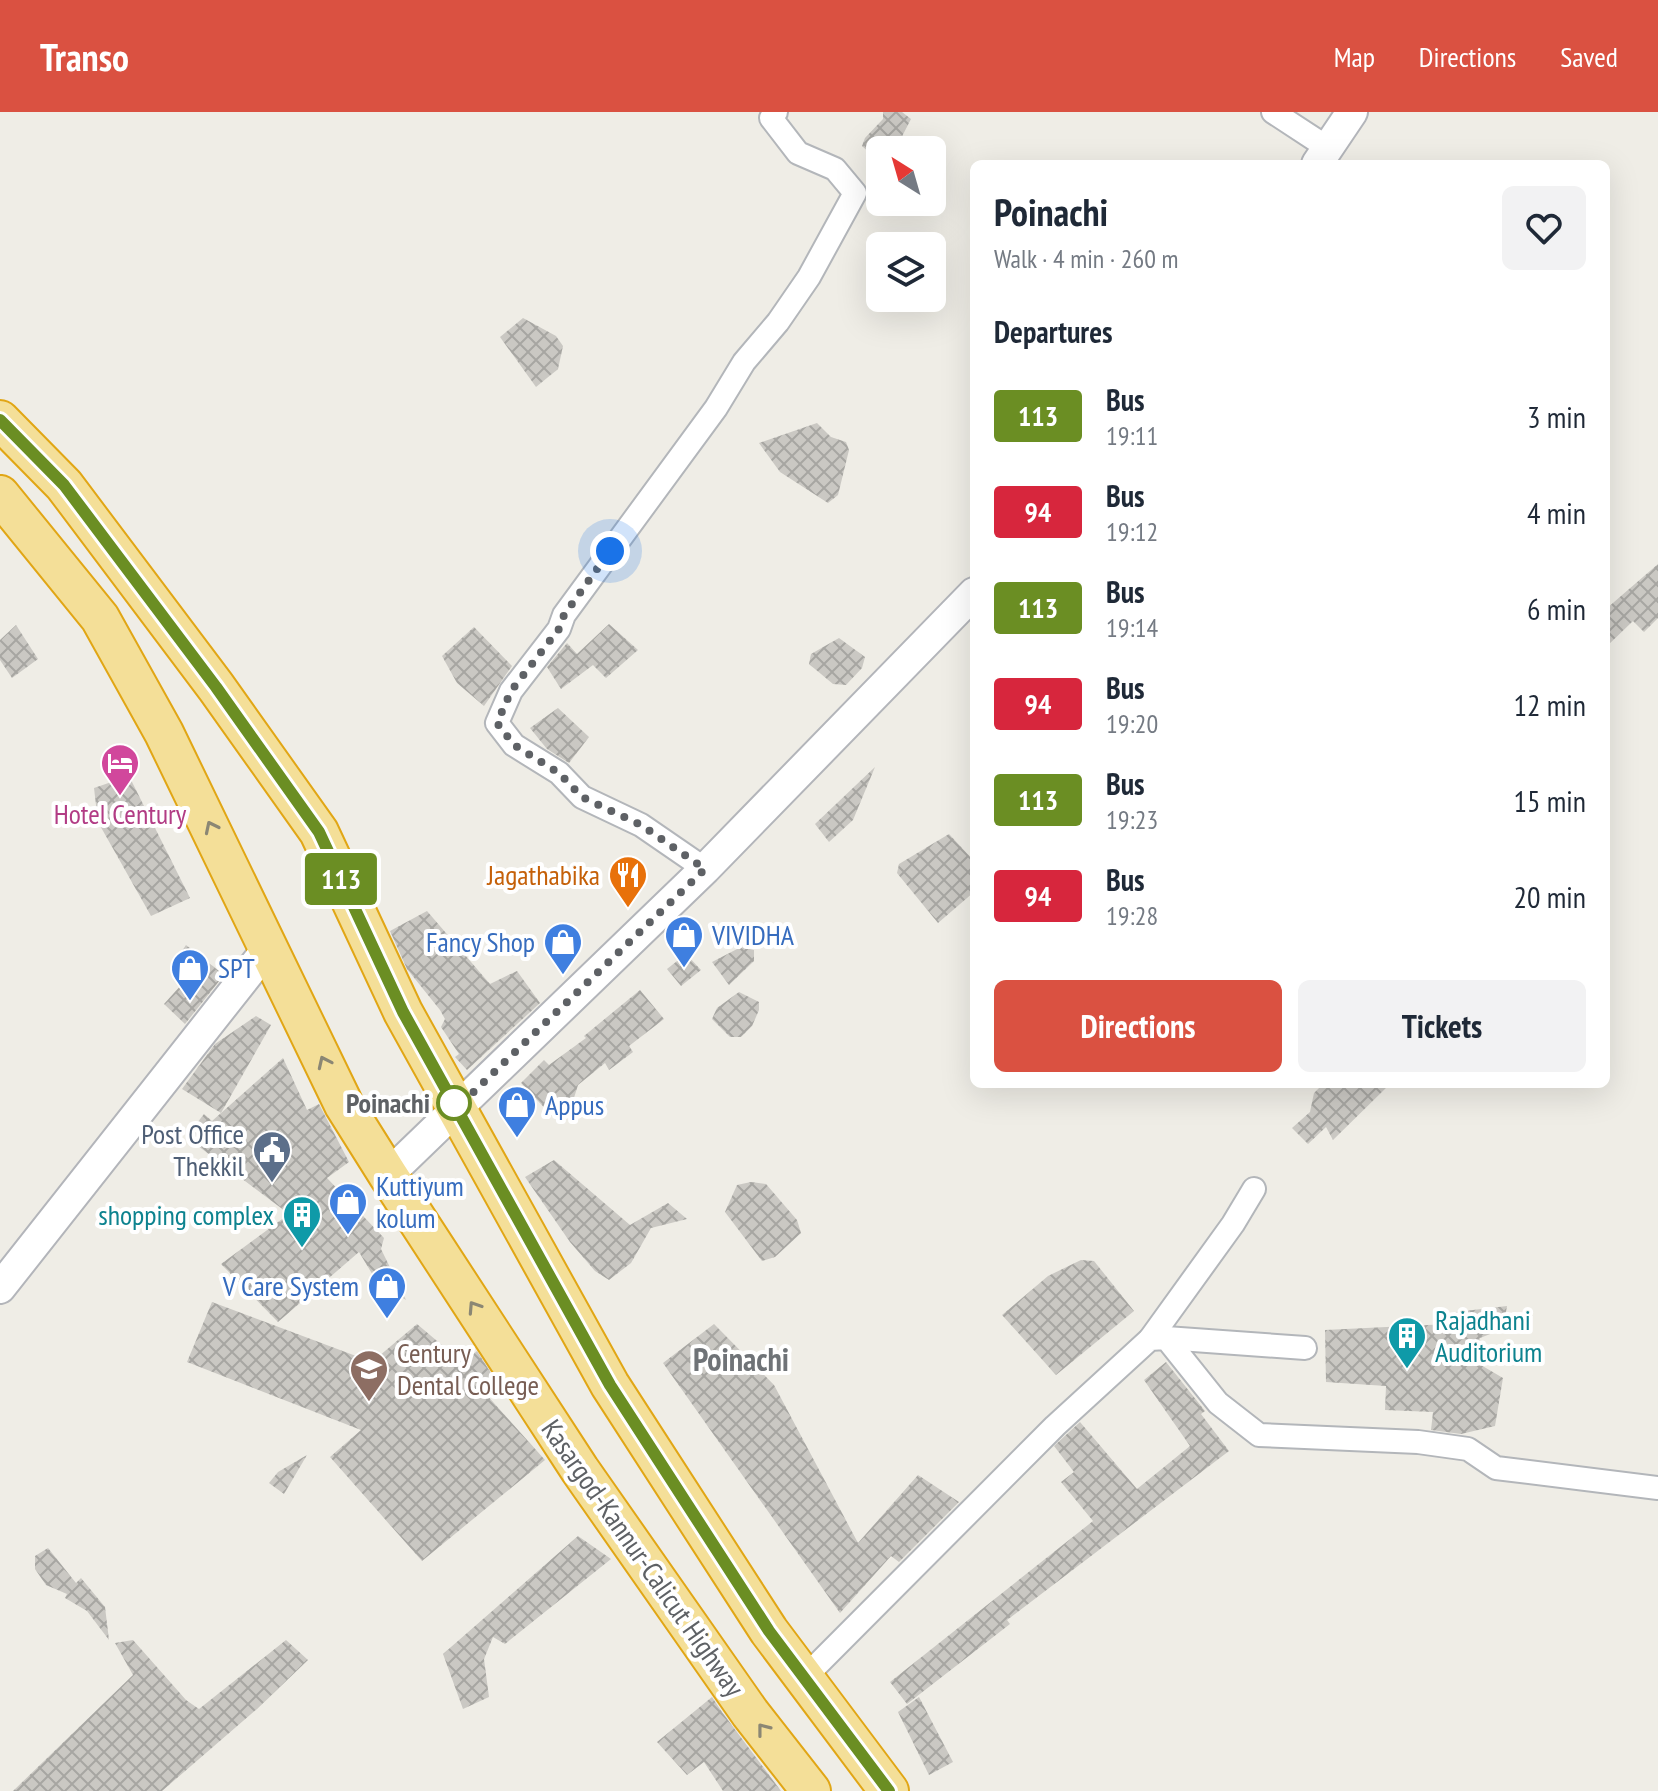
<!DOCTYPE html>
<meta charset="utf-8">
<style>
body{margin:0;font-family:"PT Sans Narrow",sans-serif;background:#f2f2f3;color:#1f2937;height:100vh;display:flex;flex-direction:column;font-size:30px;white-space:nowrap}
*{box-sizing:border-box;margin:0}
p{font-size:26px;color:#747a83}
.icon{flex:none;width:44px;height:44px;fill:none;stroke:currentColor;stroke-width:2;stroke-linecap:round;stroke-linejoin:round}
.map{position:relative;flex:1;overflow:hidden}
.drawer{position:absolute;left:970px;top:48px;width:640px;height:928px;display:flex;flex-direction:column;background:#fff;border-radius:12px;box-shadow:0 8px 32px #0002}
.drawer>*{flex:none}
.badge{padding:0 16px;border-radius:6px;font-size:28px;line-height:52px}
.needle{width:52px;rotate:323deg}
.tools{position:absolute;left:866px;top:24px;display:grid;gap:16px}
.tools a{display:grid;place-items:center;width:80px;height:80px;border-radius:12px;background:#fff;box-shadow:0 8px 32px #0002;font-size:40px}
.you{position:absolute;width:40px;height:40px;margin:-20px;border:6px solid #fff;border-radius:50%;background:#1a73e8;box-shadow:0 0 0 12px #1a73e833}
.map>.badge{position:absolute;translate:-50% -50%;box-shadow:0 0 0 4px #fff}
h2{padding:0 24px;font-size:30px;line-height:72px}
.round{display:grid;place-items:center;flex:none;width:84px;height:84px;border-radius:12px;background:#f2f2f3}
.head{display:flex;align-items:center;justify-content:space-between;height:136px;padding:0 24px}
h1{font-size:38px;font-weight:600;line-height:60px}
.action{display:flex;gap:16px;margin-top:auto;padding:16px 24px}
.action a{flex:1;height:92px;border-radius:12px;background:#da5141;color:#fff;font-size:32px;font-weight:600;line-height:92px;text-align:center}
.action a+a{background:#f2f2f3;color:#1f2937}
ul{padding:0;list-style:none}
li{display:flex;align-items:center;gap:24px;height:96px;padding:0 24px}
li div{flex:1}
li b{display:block;font-size:30px}
li em{font-style:normal}
li .badge{min-width:88px;font-weight:700;text-align:center}
header{display:flex;align-items:center;gap:48px;box-sizing:border-box;height:112px;padding:0 40px;background:#da5141;color:#fff}
header strong{font-size:38px}
nav{display:flex;gap:44px;margin-inline-start:auto;font-size:28px}
.map>svg:first-child{display:block}
.building{fill:url(#building-cross-hatch)}
.lines{fill:none;stroke-linecap:round;stroke-linejoin:round}
.street-casing{stroke:#b3b6ba;stroke-width:26}
.secondary-casing{stroke:#b3b5ba;stroke-width:34}
.highway-casing{stroke:#e1a615;stroke-width:42}
.street{stroke:#fff;stroke-width:22}
.secondary{stroke:#fff;stroke-width:30}
.highway{stroke:#f4df98;stroke-width:38}
.oneway{stroke:#8b8774}
.line-casing{stroke:#fff;stroke-width:18}
.line{stroke:#6b8e23;stroke-width:12}
.walk{stroke:#5e6165;stroke-width:8;stroke-dasharray:0 14.4}
.stop-dot{fill:#fff;stroke:#6b8e23;stroke-width:4}
.labels{text-anchor:middle;stroke-width:8;stroke-linejoin:round;paint-order:stroke}
.hotel-label{font-size:28px;fill:#b23c85;stroke:#fff}
.food-label{font-size:28px;fill:#c56008;stroke:#fff;text-anchor:end}
.shop-label{font-size:28px;fill:#366cbe;stroke:#fff;text-anchor:start}
.stop-label{font-size:28px;font-weight:bold;fill:#5e6165;stroke:#fff;text-anchor:end}
.service-label{font-size:28px;fill:#4e5e75;stroke:#fff;text-anchor:end}
.culture-label{font-size:28px;fill:#0d838f;stroke:#fff;text-anchor:end}
.education-label{font-size:28px;fill:#785e54;stroke:#fff;text-anchor:start}
.street-label{font-size:28px;fill:#5e6165;stroke:#fff}
.quarter-label{font-size:32px;font-weight:bold;fill:#6f7377;stroke:#fff}
</style>
<header>
<strong>Transo</strong>
<nav><a>Map</a><a>Directions</a><a>Saved</a></nav>
</header>
<div class="map">
<svg width="1658" height="1679" viewBox="0 0 1658 1679">
<defs>
<pattern id="building-cross-hatch" width="8" height="8" patternUnits="userSpaceOnUse" patternTransform="scale(2)"><rect width="8" height="8" fill="#cac8c3"/><path d="M0 0l8 8M0 8l8-8" fill="none" stroke="#a7a6a2"/></pattern>
</defs>
<rect width="100%" height="100%" fill="#efede6"/>
<g class="building">
<path d="M883 0H902L911 7 895 38H880V50L862 34 865 26 883 7Z"/>
<path d="M523 206 556 224 563 234 558 257 536 275 500 225Z"/>
<path d="M817 311 831 325 846 330 849 338 838 383 828 391 780 360 759 331Z"/>
<path d="M1658 452V506L1644 520 1633 509 1606 535V497Z"/>
<path d="M609 512 638 538 606 566 593 553 561 577 547 555 567 531 577 542Z"/>
<path d="M16 513 38 547 12 566 0 548V528Z"/>
<path d="M474 515 512 554 484 594 457 571 442 544Z"/>
<path d="M839 526 865 545 862 556 846 573 833 572 809 552 811 542Z"/>
<path d="M558 596 589 625 569 651 547 637 530 616Z"/>
<path d="M875 655 853 708 829 730 815 712Z"/>
<path d="M129 664 190 786 151 804 98 710 94 676Z"/>
<path d="M949 722 974 749V780L938 811 897 761 899 752Z"/>
<path d="M427 799 490 872 517 859 540 891 467 958 455 945 459 942 441 915 445 907 440 898 407 857 390 819Z"/>
<path d="M186 833 224 863 185 912 164 892 182 872 171 855Z"/>
<path d="M741 835 754 838V849L729 873 712 850Z"/>
<path d="M686 842 701 858 681 874 667 857Z"/>
<path d="M640 878 664 907 629 934 633 940 609 958 605 951 578 973 573 989 555 1007 521 971 544 948 549 953 586 926 584 924Z"/>
<path d="M739 880 759 890V898L752 914 741 925H730L712 907 717 896Z"/>
<path d="M256 904 271 913 221 1001 182 977 215 932Z"/>
<path d="M283 946 307 998 319 992 349 1050 327 1066 384 1126 381 1137 406 1188 374 1165 359 1140 278 1210 221 1152 289 1102 186 1025 204 1002 212 1009Z"/>
<path d="M1323 972H1390L1333 1028 1326 1015 1308 1032 1292 1016 1310 1000 1314 981Z"/>
<path d="M554 1048 630 1113 668 1091 687 1107 651 1116 631 1151 609 1168 595 1159 570 1130 525 1065Z"/>
<path d="M751 1070 766 1072 797 1108 801 1121 775 1145 762 1149 725 1100 737 1073Z"/>
<path d="M1081 1148 1094 1149 1134 1199 1056 1263 1002 1203 1048 1164Z"/>
<path d="M212 1190 372 1250 417 1212 463 1251 477 1239 496 1269 485 1281 545 1348 422 1449 330 1345 361 1318 187 1250Z"/>
<path d="M1507 1194 1503 1217 1480 1226 1474 1249 1503 1266 1495 1314 1461 1322 1431 1318 1433 1300 1385 1298 1386 1274 1326 1270 1325 1218 1448 1212 1456 1200Z"/>
<path d="M714 1212 774 1273 858 1431 918 1363 959 1390 899 1450 891 1444 840 1501 663 1251Z"/>
<path d="M1166 1250 1205 1299 1201 1302 1229 1339 1007 1508 1010 1512 907 1592 890 1570 1093 1409 1061 1370 1074 1360 1054 1334 1080 1310 1137 1377 1190 1334 1144 1268Z"/>
<path d="M307 1343 284 1382 269 1371 278 1360Z"/>
<path d="M578 1424 611 1447 505 1532 493 1525 484 1547 489 1585 463 1597 443 1542Z"/>
<path d="M48 1436 76 1471 81 1466 105 1495 109 1528 87 1499 65 1486 67 1482 46 1473 35 1457V1444Z"/>
<path d="M133 1528 186 1588 199 1597 286 1528 308 1548 257 1597 162 1679H13L133 1563 115 1531Z"/>
<path d="M712 1585 722 1600 781 1679H723L704 1650 687 1663 657 1630Z"/>
<path d="M919 1585 953 1650 929 1663 898 1600Z"/>
</g>
<g class="lines">
<defs>
<g id="street">
<path d="M1273 0 1328 36"/>
<path d="M705 757 641 713 582 685 559 661 514 633 497 611 511 579 559 517 564 503 716 296 744 250 778 210 809 165 855 81 835 57 798 41 771 6 776 0"/>
<path d="M1166 1226 1305 1236"/>
<path d="M1150 1227 1233 1112 1254 1077"/>
<path d="M804 1566 1055 1314 1150 1227 1166 1226 1218 1291 1259 1323 1418 1330 1468 1337 1496 1356 1658 1376"/>
</g>
<g id="secondary">
<path d="M1317 52 1352 0"/>
<path d="M388 1063 705 757 974 481"/>
<path d="M0 1176 269 835"/>
</g>
<g id="highway">
<path d="M0 308 64 373 216 575 319 720 403 900 610 1273 769 1519 889 1679"/>
<path d="M0 383 100 506 164 621 344 993 388 1063 580 1358 750 1601 811 1679"/>
</g>
</defs>
<use href="#street" class="street-casing"/>
<use href="#secondary" class="secondary-casing"/>
<use href="#highway" class="highway-casing"/>
<use href="#street" class="street"/>
<use href="#secondary" class="secondary"/>
<use href="#highway" class="highway"/>
</g>
<defs><path id="oneway-chevron" d="M-2-3.5L2.5 0L-2 3.5" fill="none" stroke-width="1.6" stroke-linecap="round" stroke-linejoin="round" transform="scale(2)"/></defs>
<g class="oneway">
<use href="#oneway-chevron" transform="translate(211 715) rotate(-116)"/>
<use href="#oneway-chevron" transform="translate(324 950) rotate(-115)"/>
<use href="#oneway-chevron" transform="translate(474 1195) rotate(-123)"/>
<use href="#oneway-chevron" transform="translate(763 1617) rotate(-128)"/>
</g>
<g class="lines">
<defs>
<path id="line" d="M0 308 64 373 216 575 319 720 403 900 610 1273 769 1519 889 1679"/>
</defs>
<use href="#line" class="line-casing"/>
<use href="#line" class="line"/>
<path class="walk" d="M454 991 457 996 705 757 641 713 582 685 559 661 514 633 497 611 511 579 559 517 564 503 610 439"/>
</g>
<defs>
<symbol id="hotel-pin" viewBox="-11 -11 22 30"><path d="M0 17L-7.5 6A9.5 9.5 0 1 1 7.5 6Z" fill="#d1479c" stroke="#fff"/><path d="M-6-4.5h1.5V1H6V5H4.5V3h-9V5H-6ZM-4 0a1.8 1.8 0 1 1 3.6 0ZM.5 0V-2.5h3Q6-2.5 6 0Z" fill="#fff"/></symbol>
<symbol id="restaurant-pin" viewBox="-11 -11 22 30"><path d="M0 17L-7.5 6A9.5 9.5 0 1 1 7.5 6Z" fill="#e8710a" stroke="#fff"/><path d="M-5-6h1v4h1v-4h1v4h1v-4h1v5L-1.5 .5V6h-2V.5L-5-1ZM5-6V6H3V1.5H1.5Q1.5-4 5-6Z" fill="#fff"/></symbol>
<symbol id="shop-pin" viewBox="-11 -11 22 30"><path d="M0 17L-7.5 6A9.5 9.5 0 1 1 7.5 6Z" fill="#3f7fe0" stroke="#fff"/><path d="M-5-2.5h2.3a2.7 3.5 0 0 1 5.4 0H5L5.5 6h-11ZM-1.5-2.5h3a1.5 2.3 0 0 0-3 0Z" fill="#fff"/></symbol>
<symbol id="civic-pin" viewBox="-11 -11 22 30"><path d="M0 17L-7.5 6A9.5 9.5 0 1 1 7.5 6Z" fill="#5c6f8a" stroke="#fff"/><path d="M-.6-6.5H3V-4.5H.6V-3L4-1V1h2V6H-6V1h2V-1L-.6-3ZM-1.2 2.5V6h2.4V2.5Z" fill="#fff"/></symbol>
<symbol id="building-pin" viewBox="-11 -11 22 30"><path d="M0 17L-7.5 6A9.5 9.5 0 1 1 7.5 6Z" fill="#0f9aa8" stroke="#fff"/><path d="M-4-6H4V6H1V3H-1V6H-4ZM-2.5-4.3h1.7v1.8h-1.7ZM.8-4.3h1.7v1.8H.8ZM-2.5-1h1.7V.8h-1.7ZM.8-1h1.7V.8H.8Z" fill="#fff"/></symbol>
<symbol id="university-pin" viewBox="-11 -11 22 30"><path d="M0 17L-7.5 6A9.5 9.5 0 1 1 7.5 6Z" fill="#8d6e63" stroke="#fff"/><path d="M0-5L7-2L0 1L-7-2ZM-4 1L0 2.5L4 1V4Q0 6-4 4Z" fill="#fff"/></symbol>
</defs>
<g fill-rule="evenodd">
<use href="#hotel-pin" x="98" y="629" width="44" height="60"/>
<use href="#restaurant-pin" x="606" y="741" width="44" height="60"/>
<use href="#shop-pin" x="662" y="801" width="44" height="60"/>
<use href="#shop-pin" x="541" y="808" width="44" height="60"/>
<use href="#shop-pin" x="168" y="834" width="44" height="60"/>
<use href="#shop-pin" x="495" y="971" width="44" height="60"/>
<use href="#civic-pin" x="250" y="1016" width="44" height="60"/>
<use href="#shop-pin" x="326" y="1068" width="44" height="60"/>
<use href="#building-pin" x="280" y="1081" width="44" height="60"/>
<use href="#shop-pin" x="365" y="1152" width="44" height="60"/>
<use href="#building-pin" x="1385" y="1202" width="44" height="60"/>
<use href="#university-pin" x="347" y="1235" width="44" height="60"/>
</g>
<circle class="stop-dot" cx="454" cy="991" r="16"/>
<g class="labels">
<g class="hotel-label">
<text x="120" y="712">Hotel Century</text>
</g>
<g class="food-label">
<text x="600" y="773">Jagathabika</text>
</g>
<g class="shop-label">
<text x="712" y="833">VIVIDHA</text>
<text x="535" y="840" text-anchor="end">Fancy Shop</text>
<text x="218" y="866">SPT</text>
<text x="545" y="1003">Appus</text>
<text x="376" y="1084">Kuttiyum<tspan x="376" dy="32">kolum</tspan></text>
<text x="359" y="1184" text-anchor="end">V Care System</text>
</g>
<g class="stop-label">
<text x="430" y="1001">Poinachi</text>
</g>
<g class="service-label">
<text x="244" y="1032">Post Office<tspan x="244" dy="32">Thekkil</tspan></text>
</g>
<g class="culture-label">
<text x="274" y="1113">shopping complex</text>
<text x="1435" y="1218" text-anchor="start">Rajadhani<tspan x="1435" dy="32">Auditorium</tspan></text>
</g>
<g class="education-label">
<text x="397" y="1251">Century<tspan x="397" dy="32">Dental College</tspan></text>
</g>
<g class="street-label">
<text transform="translate(643 1446) rotate(55)" y="10">Kasargod-Kannur-Calicut Highway</text>
</g>
<g class="quarter-label">
<text x="741" y="1259">Poinachi</text>
</g>
</g>
</svg>
<div class="tools">
<a><svg class="needle" viewBox="-14 -14 28 28"><path d="M0-13l5 13h-10z" fill="#e53935"/><path d="M0 13l5-13h-10z" fill="#747a83"/></svg></a>
<a><svg class="icon" aria-label="layers" viewBox="0 0 24 24"><path d="M12 4l9 5-9 5-9-5zM3 14l9 5 9-5"/></svg></a>
</div>
<div class="you" style="left:610px;top:439px"></div>
<b class="badge" style="left:341px;top:767px;background:#6b8e23;color:#fff">113</b>
<section class="drawer">
<div class="head"><div><h1>Poinachi</h1><p>Walk · 4 min · 260 m</p></div><a class="round"><svg class="icon" aria-label="heart" viewBox="0 0 24 24"><path d="M12 20l-8-8c-3-5 5-10 8-4 3-6 11-1 8 4z"/></svg></a></div>
<h2>Departures</h2>
<ul>
<li><span class="badge" style="background:#6b8e23;color:#fff">113</span><div><b>Bus</b><p>19:11</p></div><em>3 min</em></li>
<li><span class="badge" style="background:#d7263d;color:#fff">94</span><div><b>Bus</b><p>19:12</p></div><em>4 min</em></li>
<li><span class="badge" style="background:#6b8e23;color:#fff">113</span><div><b>Bus</b><p>19:14</p></div><em>6 min</em></li>
<li><span class="badge" style="background:#d7263d;color:#fff">94</span><div><b>Bus</b><p>19:20</p></div><em>12 min</em></li>
<li><span class="badge" style="background:#6b8e23;color:#fff">113</span><div><b>Bus</b><p>19:23</p></div><em>15 min</em></li>
<li><span class="badge" style="background:#d7263d;color:#fff">94</span><div><b>Bus</b><p>19:28</p></div><em>20 min</em></li>
</ul>
<div class="action"><a>Directions</a><a>Tickets</a></div>
</section>
</div>
